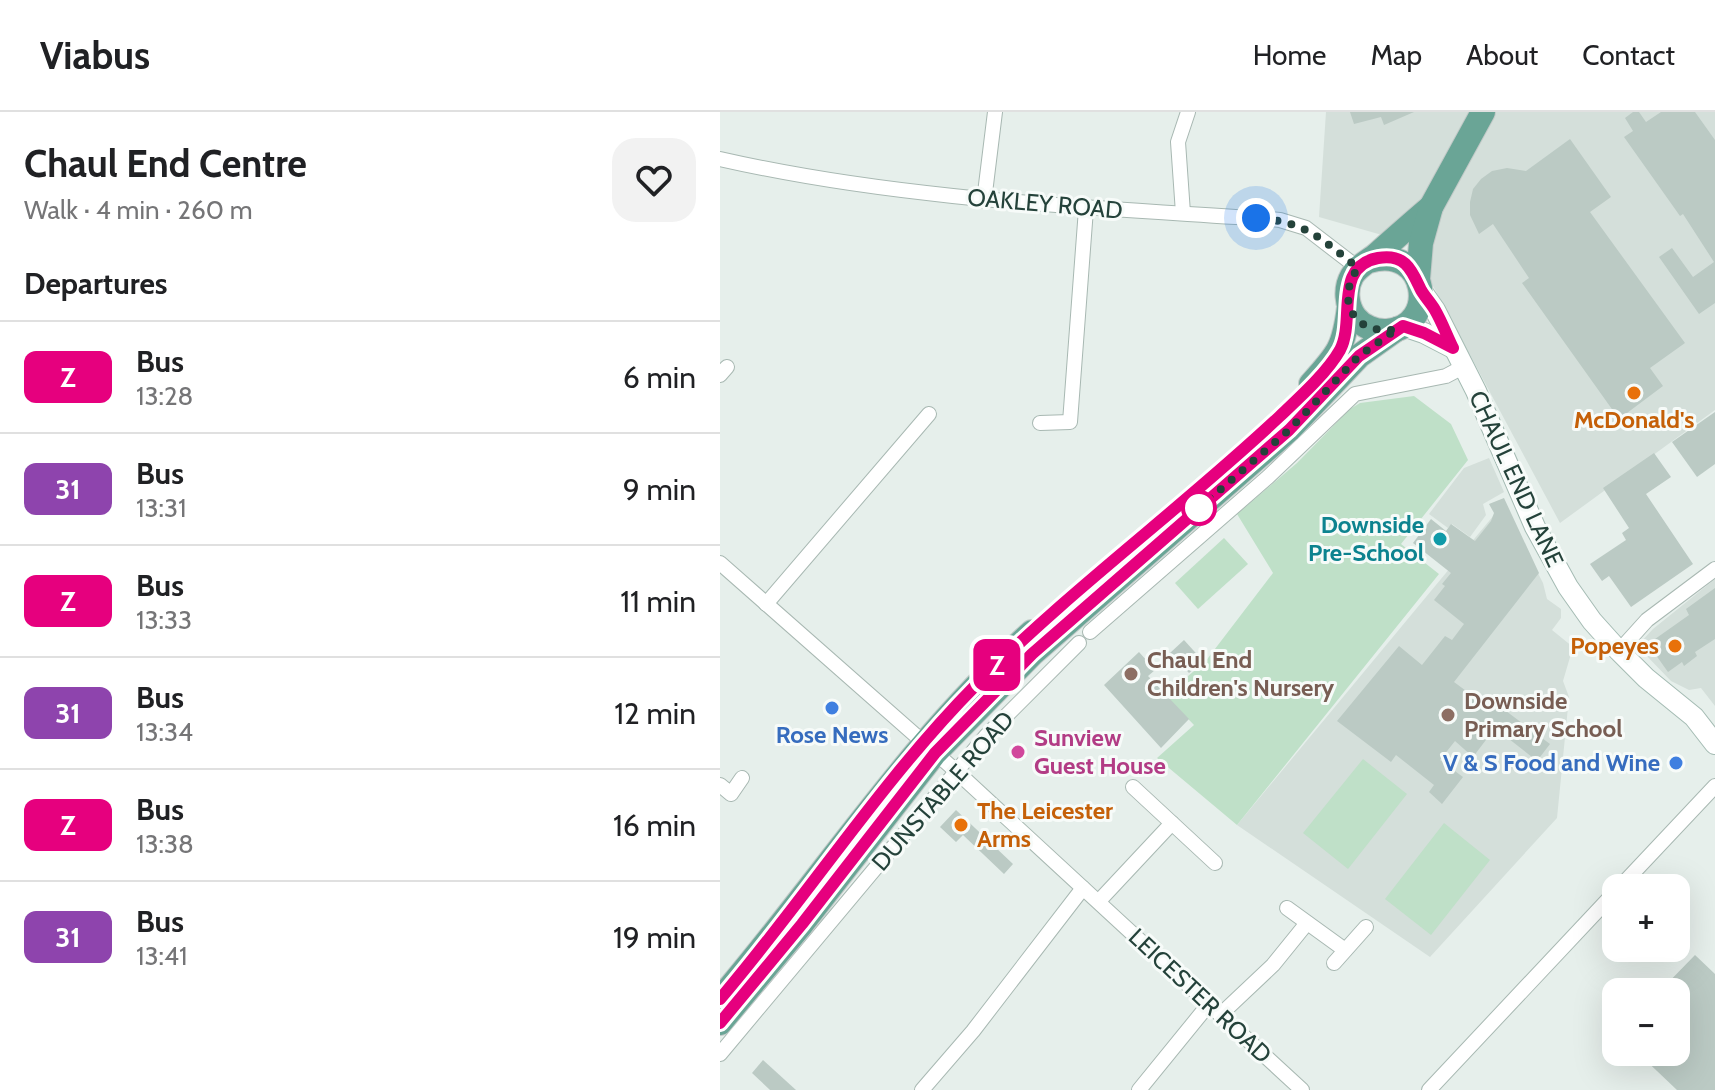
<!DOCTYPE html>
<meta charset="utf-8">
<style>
body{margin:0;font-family:Cabin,sans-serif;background:#f2f2f2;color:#202124;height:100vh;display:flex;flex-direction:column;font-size:30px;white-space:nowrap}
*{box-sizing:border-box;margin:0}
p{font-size:26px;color:#757577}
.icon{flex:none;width:44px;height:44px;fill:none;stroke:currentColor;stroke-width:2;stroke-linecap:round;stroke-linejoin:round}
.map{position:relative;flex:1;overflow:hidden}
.panel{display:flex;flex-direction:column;background:#fff;width:720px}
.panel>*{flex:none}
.badge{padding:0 16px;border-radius:12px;font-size:28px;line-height:52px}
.tools{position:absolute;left:882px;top:762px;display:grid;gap:16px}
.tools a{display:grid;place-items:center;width:88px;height:88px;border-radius:16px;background:#fff;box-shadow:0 8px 32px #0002;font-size:40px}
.you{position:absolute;width:40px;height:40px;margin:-20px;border:6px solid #fff;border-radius:50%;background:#1a73e8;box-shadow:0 0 0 12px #1a73e833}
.map>.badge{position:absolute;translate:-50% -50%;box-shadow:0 0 0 4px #fff}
h2{padding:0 24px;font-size:30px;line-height:72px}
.round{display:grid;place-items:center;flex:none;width:84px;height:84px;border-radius:24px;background:#f2f2f2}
.summary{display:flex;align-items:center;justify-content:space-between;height:136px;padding:0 24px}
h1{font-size:38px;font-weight:800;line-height:60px}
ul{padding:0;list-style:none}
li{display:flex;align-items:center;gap:24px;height:112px;padding:0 24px;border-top:2px solid #e0e0e0}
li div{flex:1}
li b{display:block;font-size:30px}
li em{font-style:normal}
li .badge{min-width:88px;font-weight:700;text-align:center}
header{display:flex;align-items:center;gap:48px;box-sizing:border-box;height:112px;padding:0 40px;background:#fff;border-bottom:2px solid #e0e0e0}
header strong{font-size:38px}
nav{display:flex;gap:44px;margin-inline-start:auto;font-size:28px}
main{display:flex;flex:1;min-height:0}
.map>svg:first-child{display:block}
.built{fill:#d4dfda}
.green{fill:#bfe0c8}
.building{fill:#bbcac4}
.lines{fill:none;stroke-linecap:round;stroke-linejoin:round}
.street-casing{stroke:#a8b8b2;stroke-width:16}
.secondary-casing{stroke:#a4bbb3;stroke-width:22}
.primary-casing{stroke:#c2cac8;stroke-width:26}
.street{stroke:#fff;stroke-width:14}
.secondary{stroke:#fff;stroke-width:20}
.primary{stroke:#6aa596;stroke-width:24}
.line-casing{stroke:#fff;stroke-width:18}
.line{stroke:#e6007e;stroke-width:12}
.walk{stroke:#24423a;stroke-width:8;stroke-dasharray:0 14.4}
.food-dot{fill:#e8710a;stroke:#f7fbf9;stroke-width:3}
.stop-dot{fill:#fff;stroke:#e6007e;stroke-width:4}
.culture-dot{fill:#0f9aa8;stroke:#f7fbf9;stroke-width:3}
.education-dot{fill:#8d6e63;stroke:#f7fbf9;stroke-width:3}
.shop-dot{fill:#3f7fe0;stroke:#f7fbf9;stroke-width:3}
.hotel-dot{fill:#d1479c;stroke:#f7fbf9;stroke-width:3}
.labels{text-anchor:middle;stroke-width:6;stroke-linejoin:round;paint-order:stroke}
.street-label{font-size:24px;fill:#24423a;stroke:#f7fbf9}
.food-label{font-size:24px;font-weight:bold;fill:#c56008;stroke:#f7fbf9}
.culture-label{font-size:24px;font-weight:bold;fill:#0d838f;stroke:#f7fbf9;text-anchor:end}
.education-label{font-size:24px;font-weight:bold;fill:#785e54;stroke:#f7fbf9;text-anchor:start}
.shop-label{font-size:24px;font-weight:bold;fill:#366cbe;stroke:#f7fbf9}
.hotel-label{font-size:24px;font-weight:bold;fill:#b23c85;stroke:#f7fbf9;text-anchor:start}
</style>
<header>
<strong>Viabus</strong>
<nav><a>Home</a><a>Map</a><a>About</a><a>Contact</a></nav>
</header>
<main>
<section class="panel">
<div class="summary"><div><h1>Chaul End Centre</h1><p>Walk · 4 min · 260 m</p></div><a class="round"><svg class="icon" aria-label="heart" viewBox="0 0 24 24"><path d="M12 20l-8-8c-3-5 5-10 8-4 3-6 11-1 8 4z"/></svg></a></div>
<h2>Departures</h2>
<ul>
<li><span class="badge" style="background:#e6007e;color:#fff">Z</span><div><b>Bus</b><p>13:28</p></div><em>6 min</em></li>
<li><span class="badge" style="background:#8e44ad;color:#fff">31</span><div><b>Bus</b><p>13:31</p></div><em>9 min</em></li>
<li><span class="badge" style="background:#e6007e;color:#fff">Z</span><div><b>Bus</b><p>13:33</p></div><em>11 min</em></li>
<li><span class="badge" style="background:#8e44ad;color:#fff">31</span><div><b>Bus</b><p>13:34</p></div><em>12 min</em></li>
<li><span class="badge" style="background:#e6007e;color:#fff">Z</span><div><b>Bus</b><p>13:38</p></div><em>16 min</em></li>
<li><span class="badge" style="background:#8e44ad;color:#fff">31</span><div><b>Bus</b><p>13:41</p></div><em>19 min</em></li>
</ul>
</section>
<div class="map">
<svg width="995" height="978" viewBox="0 0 995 978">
<rect width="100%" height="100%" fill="#e6efeb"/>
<g class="built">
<path d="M606 0H995V298L840 411 690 131 599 105Z"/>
<path d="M769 346 784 380 763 392 766 403 750 425 732 412 728 416 709 402 744 356Z"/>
<path d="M785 397 823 471 827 487 841 497V506L832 518 853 535 843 569 849 585 837 706 710 845 517 713 774 403Z"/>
<path d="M995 467V594L981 576 969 578 951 569 924 541 921 530 933 517Z"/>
</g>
<g class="green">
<path d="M694 284 731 312 748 348 681 432 719 462 517 713 437 646 474 613 445 583 485 550 553 461 517 402 577 351 630 297 640 291Z"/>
<path d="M504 426 528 452 478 497 455 471Z"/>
<path d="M643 647 687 682 628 757 583 721Z"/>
<path d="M724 711 770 748 711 823 665 787Z"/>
</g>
<g class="building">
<path d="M630 0H694L664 13 661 5 634 12Z"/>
<path d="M913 0H919L926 10 941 0H975L995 28V191L979 202 939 145 952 136 973 165 994 150 963 102 960 104 904 25 913 19 905 6Z"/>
<path d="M850 27 891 85 870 100 965 231 930 256 943 274 899 307 802 171 809 166 773 112 759 122 750 103V90L753 77 761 67 772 59 787 56 806 59Z"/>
<path d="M995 300V352L977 365 952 330Z"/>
<path d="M934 341 951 365 926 382 973 452 911 495 889 464 882 469 870 452 906 428 902 421 909 416 883 376Z"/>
<path d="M784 386 819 461 734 570 761 590 766 584 830 632 817 649 775 616 753 645 735 629 720 648 743 665 722 692 709 680 714 673 676 643 671 650 617 609 679 534 702 553 725 524 732 528 744 512 714 488 725 474 722 472 731 461 693 431 711 407 726 419 731 412 755 429 771 409 774 401 769 392Z"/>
<path d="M995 476V527L975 540 977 544 964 554 962 550 948 560 928 532 969 503 966 497Z"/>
<path d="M464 528 483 549 469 561 450 541Z"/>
<path d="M419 540 435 558 428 564 469 607 441 636 384 573Z"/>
<path d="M236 698 293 752 284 762 243 723 236 730 220 715Z"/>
<path d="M975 843 995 862V978H957L917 940H956V880H939Z"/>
<path d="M43 948 76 978H50L32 961Z"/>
</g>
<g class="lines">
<defs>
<g id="street">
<path d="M0 47C184 89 373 95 560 108L586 116 638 156"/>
<path d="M264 89 275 0"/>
<path d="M463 101 458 30 468 0"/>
<path d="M0 263 7 255"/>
<path d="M320 311 350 310 366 97"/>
<path d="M0 451 236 659 582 978"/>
<path d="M46 492 209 302"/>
<path d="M370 520 548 365 635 282 726 264 743 255"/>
<path d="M899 539 927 508 995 457"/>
<path d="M0 673 11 682 22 666"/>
<path d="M413 675 495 751"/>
<path d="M899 776 995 674"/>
<path d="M379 789 452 711"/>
<path d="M567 796 625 838"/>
<path d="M614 851 646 815"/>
<path d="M500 903 553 853 587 811"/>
<path d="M0 942 266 624 359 531"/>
<path d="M202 978 253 919 363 776"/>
<path d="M419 978 489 892"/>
<path d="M709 978 896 779"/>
</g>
<g id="secondary">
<path d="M701 178 715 198 756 279 815 415 848 475 872 509 899 539 926 566 974 605 995 632"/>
<path d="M683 214 704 221 733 236"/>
</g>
<g id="primary">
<path d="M649 149C708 131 720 215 667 219 655 220 642 214 635 205 626 193 625 176 632 164 637 155 647 150 655 144 673 128 692 111 711 95"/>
<path d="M698 167 701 131 711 95 763 0"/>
<path d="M591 272C618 242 624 236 629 195"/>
<path d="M0 887C105 764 191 628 312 520"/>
<path d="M0 911 82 812 215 641 312 542 569 318 639 244 677 217"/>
</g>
</defs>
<use href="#street" class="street-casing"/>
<use href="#secondary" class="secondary-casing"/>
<use href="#primary" class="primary-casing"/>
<use href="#street" class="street"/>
<use href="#secondary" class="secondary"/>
<use href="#primary" class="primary"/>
</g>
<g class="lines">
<defs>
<path id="line" d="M0 887C88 784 161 669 256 573 351 477 461 397 559 305 578 287 607 261 620 238 636 208 613 154 658 146 686 141 692 159 701 178 705 185 711 191 715 198 722 210 727 224 733 236L704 221 683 214 639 244 569 318 312 542 215 641 82 812 0 911"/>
</defs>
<use href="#line" class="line-casing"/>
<use href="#line" class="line"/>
<path class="walk" d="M479 396 569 318 639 244 677 217C636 225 614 190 638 156 600 126 587 110 536 106"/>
</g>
<g class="food-dot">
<circle cx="914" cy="281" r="8"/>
<circle cx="955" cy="534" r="8"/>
<circle cx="241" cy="713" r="8"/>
</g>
<circle class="stop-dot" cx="479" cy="396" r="16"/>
<circle class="culture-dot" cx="720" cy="427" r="8"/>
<g class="education-dot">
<circle cx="411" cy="562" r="8"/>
<circle cx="728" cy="603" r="8"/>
</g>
<g class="shop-dot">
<circle cx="112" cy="596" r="8"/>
<circle cx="956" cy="651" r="8"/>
</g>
<circle class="hotel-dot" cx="298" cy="640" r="8"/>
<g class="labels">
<g class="street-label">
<text transform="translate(325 92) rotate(5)" y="8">OAKLEY ROAD</text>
<text transform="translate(796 367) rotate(65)" y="8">CHAUL END LANE</text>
<text transform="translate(223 679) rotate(-49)" y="8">DUNSTABLE ROAD</text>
<text transform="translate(480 884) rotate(43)" y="8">LEICESTER ROAD</text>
</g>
<g class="food-label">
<text x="914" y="316">McDonald's</text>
<text x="939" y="542" text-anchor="end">Popeyes</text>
<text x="257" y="707" text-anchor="start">The Leicester<tspan x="257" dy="28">Arms</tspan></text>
</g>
<g class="culture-label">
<text x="704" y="421">Downside<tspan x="704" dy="28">Pre-School</tspan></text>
</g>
<g class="education-label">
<text x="427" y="556">Chaul End<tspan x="427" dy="28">Children's Nursery</tspan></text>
<text x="744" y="597">Downside<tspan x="744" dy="28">Primary School</tspan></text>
</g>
<g class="shop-label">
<text x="112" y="631">Rose News</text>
<text x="940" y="659" text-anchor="end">V &amp; S Food and Wine</text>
</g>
<g class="hotel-label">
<text x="314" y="634">Sunview<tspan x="314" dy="28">Guest House</tspan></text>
</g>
</g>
</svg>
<div class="tools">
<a>+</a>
<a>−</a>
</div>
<div class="you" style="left:536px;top:106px"></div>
<b class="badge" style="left:277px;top:553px;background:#e6007e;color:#fff">Z</b>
</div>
</main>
